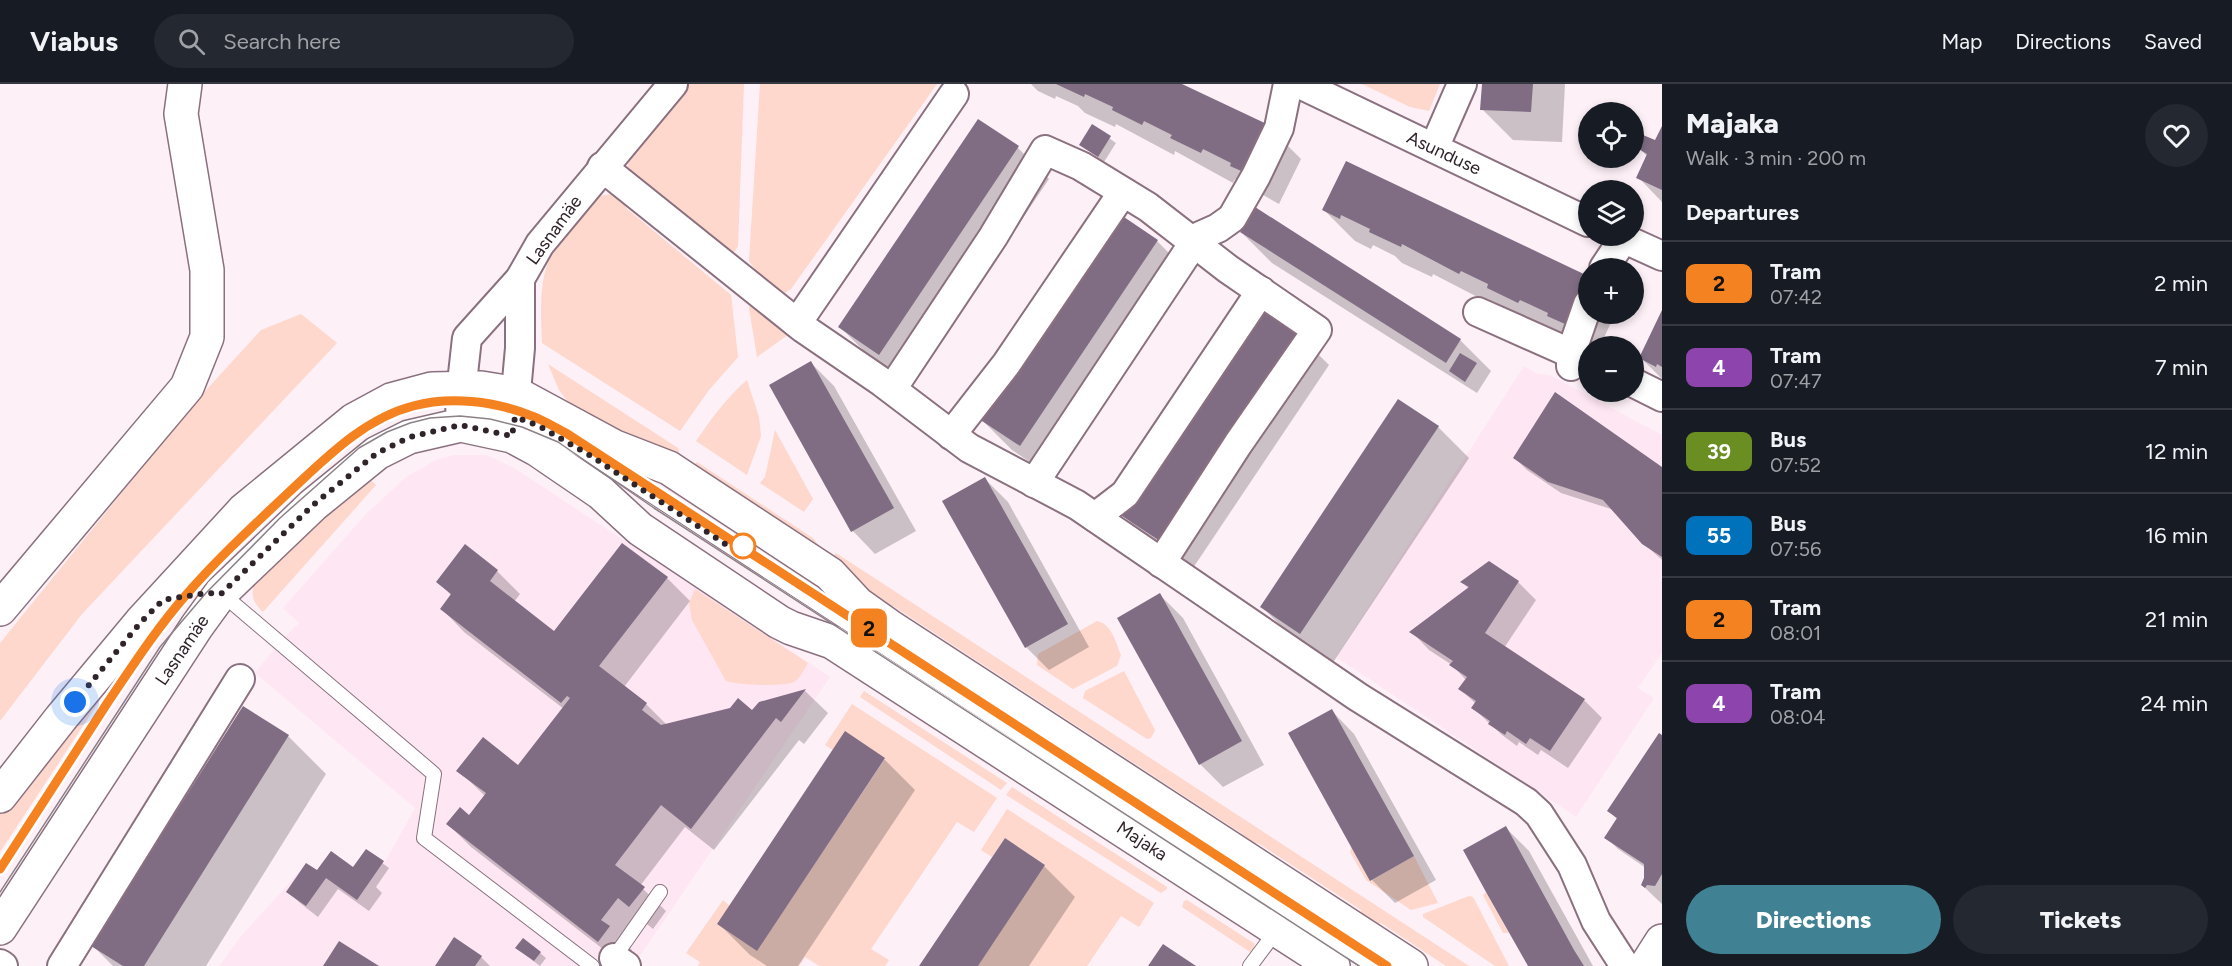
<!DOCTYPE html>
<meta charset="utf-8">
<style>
body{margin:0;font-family:Figtree,sans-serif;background:#242831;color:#f1f3f6;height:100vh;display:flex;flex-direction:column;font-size:22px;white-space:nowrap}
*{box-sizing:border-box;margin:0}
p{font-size:20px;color:#9ea1a6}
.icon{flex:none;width:33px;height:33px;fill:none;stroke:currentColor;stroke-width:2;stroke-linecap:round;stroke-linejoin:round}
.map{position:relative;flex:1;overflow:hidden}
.details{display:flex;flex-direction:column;background:#171b24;width:570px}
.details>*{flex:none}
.badge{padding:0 12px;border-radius:9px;font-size:21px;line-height:39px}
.fabs{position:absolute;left:1578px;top:18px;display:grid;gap:12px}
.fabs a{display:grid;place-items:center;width:66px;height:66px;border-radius:50%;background:#171b24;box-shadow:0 3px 9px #0003;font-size:30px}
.you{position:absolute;width:30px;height:30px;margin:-15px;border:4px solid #fff;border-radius:50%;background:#1a73e8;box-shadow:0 0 0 9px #1a73e833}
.map>.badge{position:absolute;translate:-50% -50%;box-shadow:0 0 0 3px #fff}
h2{padding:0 24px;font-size:22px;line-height:54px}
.round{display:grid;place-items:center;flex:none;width:63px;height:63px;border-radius:32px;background:#242831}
.head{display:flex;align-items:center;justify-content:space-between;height:102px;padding:0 24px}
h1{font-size:28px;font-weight:800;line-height:45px}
.primary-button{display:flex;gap:12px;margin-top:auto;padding:12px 24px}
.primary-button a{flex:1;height:69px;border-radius:36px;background:#408193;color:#fff;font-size:24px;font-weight:800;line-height:69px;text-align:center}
.primary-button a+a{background:#242831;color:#f1f3f6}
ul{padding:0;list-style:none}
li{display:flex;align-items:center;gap:18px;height:84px;padding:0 24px;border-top:2px solid #363941}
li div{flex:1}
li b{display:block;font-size:22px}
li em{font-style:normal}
li .badge{min-width:66px;font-weight:700;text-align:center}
header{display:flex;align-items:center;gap:36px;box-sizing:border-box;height:84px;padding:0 30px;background:#171b24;border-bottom:2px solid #363941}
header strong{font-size:28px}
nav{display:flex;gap:33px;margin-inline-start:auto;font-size:21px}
.search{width:420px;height:54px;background:#242831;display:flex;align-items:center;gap:15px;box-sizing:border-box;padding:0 21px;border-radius:33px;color:#9ea1a6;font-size:22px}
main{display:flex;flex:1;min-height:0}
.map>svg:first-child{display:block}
.built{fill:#fee6f3}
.green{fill:#fed7cd}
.shadow{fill:#0003}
.building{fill:#806d84}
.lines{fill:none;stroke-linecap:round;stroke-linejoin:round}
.service-casing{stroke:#8b707f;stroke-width:16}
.minor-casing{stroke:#8b707f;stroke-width:32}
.tertiary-casing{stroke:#8b707f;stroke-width:36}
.service{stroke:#fff;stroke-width:14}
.minor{stroke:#fff;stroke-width:28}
.tertiary{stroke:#fff;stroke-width:33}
.tram{stroke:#8d8188;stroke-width:1.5}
.line-casing{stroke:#fff;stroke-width:14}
.line{stroke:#f58220;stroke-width:9}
.walk{stroke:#30242b;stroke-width:6;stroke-dasharray:0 10.8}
.stop-dot{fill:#fff;stroke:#f58220;stroke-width:3}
.labels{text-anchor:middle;stroke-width:4.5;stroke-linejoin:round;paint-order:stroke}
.street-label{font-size:18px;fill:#30242b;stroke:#fff}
</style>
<header>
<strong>Viabus</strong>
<div class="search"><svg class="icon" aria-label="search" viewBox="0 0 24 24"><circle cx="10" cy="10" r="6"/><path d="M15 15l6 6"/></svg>Search here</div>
<nav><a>Map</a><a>Directions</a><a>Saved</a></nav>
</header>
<main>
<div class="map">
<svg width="1662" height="882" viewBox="0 0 1662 882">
<rect width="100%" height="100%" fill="#fdf0f7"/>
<g class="built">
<path d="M1524 282 1538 290 1550 291 1662 351V569L1638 604 1654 614 1576 733 1336 573Z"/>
<path d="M454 371H487L516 385 830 593 633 882H219L241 852 284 805 306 779 317 786 331 767 353 783 366 765 385 778 415 724 255 589 279 559 299 539 283 524 365 431 406 393 436 376Z"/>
</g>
<g class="green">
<path d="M690 0H744L738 162 732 172 631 94 628 84 629 73Z"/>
<path d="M760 0H937L791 205 779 213 759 198 757 188 749 177Z"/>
<path d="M1362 0H1440L1429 27 1410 23Z"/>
<path d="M611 110 625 116 626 124 731 211 738 273 709 306 680 347 542 259C541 236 539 200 548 179 559 157 579 137 594 117L600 112Z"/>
<path d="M751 218 792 248 757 273 749 224Z"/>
<path d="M301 230 337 259 82 530 0 637V559L197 316 261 246Z"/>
<path d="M548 280 678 364 679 368 675 378 572 323 559 306Z"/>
<path d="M747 296 759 333 761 352 747 391 696 357C712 334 726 314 747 296Z"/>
<path d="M775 346 813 415 804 428 760 399 765 393Z"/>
<path d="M697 378 813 454 820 463 816 469 690 387Z"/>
<path d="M365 391 376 401 263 528C253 519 251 512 254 499Z"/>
<path d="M836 469 1469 882H1446L1381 839 1368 844 1363 840 1361 826 1258 759 1244 763 1241 749 893 522 880 526 829 477Z"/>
<path d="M695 505 808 579C804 585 800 595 794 598 783 603 737 601 726 597L692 536 689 519Z"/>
<path d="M1097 537C1112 540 1116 559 1121 571L1117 582 1073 605 1037 581 1038 570Z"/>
<path d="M1124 587 1155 646 1151 654 1147 655 1083 614 1085 607Z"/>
<path d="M117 590 0 768V730Z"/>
<path d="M864 607 1007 699 1001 706 860 613Z"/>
<path d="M852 620 997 714 974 748 957 738 871 865 889 876 885 882H819L805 873 799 882H698L700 878 686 869 723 816 730 822 718 840 757 866 885 675 833 666 825 661Z"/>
<path d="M1012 703 1167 803V805L1161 809 1006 711Z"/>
<path d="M1007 725 1154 819 1139 843 1121 832 1087 882H978L1045 781 1005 754 992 773 981 766Z"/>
<path d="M1352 763 1371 797 1414 772 1438 819 1411 826 1366 796 1350 768Z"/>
<path d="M1486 808 1509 849H1503L1483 811Z"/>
<path d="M1469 812 1473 813 1509 882H1495L1423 833V830Z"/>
<path d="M1187 816 1255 860 1253 867 1250 868 1182 823 1184 817Z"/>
</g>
<g class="shadow">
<path d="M1031 0H1178L1270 44 1301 75 1279 120 1235 95 1233 99 1175 67 1174 71 1116 40 1115 43 1085 29 1078 22 1056 12 1055 15 1038 7Z"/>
<path d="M1483 0H1565L1562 58 1513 56 1482 25Z"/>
<path d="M978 37 1018 64 1049 95 911 301 871 274 840 243Z"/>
<path d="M1092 42 1116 59 1104 78 1081 61Z"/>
<path d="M1662 45V118L1638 93 1648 73 1639 64 1656 58Z"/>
<path d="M1256 125 1460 256 1491 287 1477 309 1272 179 1241 148Z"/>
<path d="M1324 126 1587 193 1588 230H1615L1600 262H1588L1520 234 1512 227 1492 217 1491 220 1433 190 1432 193 1402 179 1395 172 1373 161 1371 165 1355 157Z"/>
<path d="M1119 131 1157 157 1188 188 1051 392 1012 366 981 335Z"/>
<path d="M1662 230V295L1641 274Z"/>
<path d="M1298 250 1329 281 1191 487 1152 460 1121 429Z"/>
<path d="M811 279 834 302 916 447 875 470 853 447Z"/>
<path d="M1438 343 1469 374 1332 580 1293 554 1262 523Z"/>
<path d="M1515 374 1662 385V476L1643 459 1614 426 1561 409 1527 386Z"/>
<path d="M985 395 1008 418 1089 563 1049 586 1026 563Z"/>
<path d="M465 462 497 487 520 510 514 518 555 549 667 494 690 517 624 603 646 620 667 641 753 628 760 619 805 607 828 629 804 660 799 656 714 766 685 743 640 802 666 827 653 845 642 836 624 859 632 866 621 879 471 763 448 740 469 733 485 712 458 686 519 683 564 625 464 548 442 525 452 512 438 498Z"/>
<path d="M1462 498H1518L1536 516 1504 564 1584 616 1602 634 1568 684 1541 666 1538 671 1519 658 1517 662 1502 651 1473 624 1476 620 1460 605 1466 596 1452 581 1429 566 1412 548 1469 505Z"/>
<path d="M1160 511 1183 534 1264 681 1223 703 1200 680Z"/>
<path d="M1332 627 1354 650 1436 796 1395 819 1372 796Z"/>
<path d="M846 650 884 675 915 706 798 882H767L750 871 719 840Z"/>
<path d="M288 652 326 690 206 882H113L93 862Z"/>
<path d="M1662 652V820L1642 801 1646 794V784L1618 765 1606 753 1618 736 1609 727Z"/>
<path d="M1506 744 1529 767 1593 882H1529Z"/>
<path d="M1005 756 1044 782 1075 813 1029 882H921Z"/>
<path d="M366 767 389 784 376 803 382 809 369 827 338 805 318 833 300 819 288 808 318 788 359 789Z"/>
<path d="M523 869H540L546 874 540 882Z"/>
<path d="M481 873 490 882H437Z"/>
</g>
<g class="building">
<path d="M1056 0H1182L1271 42 1248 90 1230 82 1231 79 1203 65 1201 69 1170 54 1172 51 1144 37 1142 41 1112 26 1113 23 1085 10 1084 13Z"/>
<path d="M1482 0H1533L1531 28 1480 26Z"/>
<path d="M978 35 1019 62 879 271 838 243Z"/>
<path d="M1092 40 1111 52 1098 73 1079 61Z"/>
<path d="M1662 42V106L1636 94 1647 70 1637 64 1643 51 1655 56Z"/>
<path d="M1346 77 1588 192 1565 240 1547 232 1548 229 1520 216 1518 219 1487 204 1488 200 1461 187 1459 190 1402 160 1401 163 1369 148 1370 145 1341 131 1340 135 1322 126Z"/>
<path d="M1255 123 1461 255 1446 279 1240 148Z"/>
<path d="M1118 129 1158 156 1020 362 979 335Z"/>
<path d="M1258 222 1299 249 1160 457 1119 430Z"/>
<path d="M1662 226V283L1657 280 1656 283 1639 274Z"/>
<path d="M1460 269 1477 279 1465 298 1449 287Z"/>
<path d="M811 277 894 424 851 448 769 301Z"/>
<path d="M1555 308 1662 383V473L1642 460 1603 416 1548 398 1513 374Z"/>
<path d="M1398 315 1439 342 1300 550 1260 523Z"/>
<path d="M985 393 1068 540 1025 564 942 417Z"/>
<path d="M622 459 668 493 599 582 647 619 642 626 661 641 730 624 738 614 752 626 759 618 806 605 781 638 776 634 691 745 661 721 615 781 645 803 629 823 618 814 601 836 610 842 598 858 446 740 460 723 469 731 486 709 456 687 483 653 518 681 570 614 567 612 561 619 440 525 451 510 436 498 465 460 498 486 490 497 554 547Z"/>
<path d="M1489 477 1519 497 1485 549 1585 615 1550 667 1530 654 1526 660 1507 647 1505 651 1488 640 1490 637 1471 624 1476 617 1458 605 1467 593 1449 581 1453 577 1409 548 1469 503 1460 498Z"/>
<path d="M1160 509 1242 657 1199 681 1117 534Z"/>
<path d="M243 622 289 651 144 882H123L91 862Z"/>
<path d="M1332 625 1414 772 1370 797 1288 649Z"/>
<path d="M845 647 885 674 757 867 717 840Z"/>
<path d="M1659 649 1662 651V790L1655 802 1647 801 1645 804 1641 801 1644 794V780L1604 754 1617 734 1607 727Z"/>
<path d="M1506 742 1574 866 1584 882H1528L1486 808 1463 766Z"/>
<path d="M1005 754 1045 781 978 882H919Z"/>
<path d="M366 765 384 777 357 816 326 794 306 822 286 808 306 779 317 786 331 767 353 783Z"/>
<path d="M454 853 482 872 475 882H435Z"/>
<path d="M523 854 541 868 534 877 515 864Z"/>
<path d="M339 857 379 882H323Z"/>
<path d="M1163 860 1196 882H1148Z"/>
</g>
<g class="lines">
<defs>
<g id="service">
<path d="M460 323 503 330 539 342 591 372 1373 882"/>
<path d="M221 509 434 690 424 754 592 882"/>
<path d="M613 875 660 808"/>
<path d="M1250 882 1277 846"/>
</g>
<g id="minor">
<path d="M1300 0 1588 138"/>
<path d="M1434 64 1462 0"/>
<path d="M602 83 803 244 882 298 969 364 1077 421 1358 613 1526 718 1539 730 1572 781 1596 837 1625 882"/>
<path d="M1618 152 1662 172"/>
<path d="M1604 184 1624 154"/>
<path d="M1478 228 1588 277"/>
<path d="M797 239 954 10"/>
<path d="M1571 282V269L1588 220"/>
<path d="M1634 299 1662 313"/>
<path d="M892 305 993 153 1045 66 1081 82 1148 123 1228 185 1317 246 1238 360 1161 479"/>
<path d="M461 341 460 317 467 254 520 195 540 160 673 0"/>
<path d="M951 351 1007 279 1123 108"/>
<path d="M512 352 520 264V195"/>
<path d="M1034 399 1185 172 1200 152 1218 144 1232 134 1256 92 1279 44 1288 0"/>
<path d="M1095 433 1125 410 1261 207"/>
<path d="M614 874 626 882"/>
<path d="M0 880 3 882"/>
<path d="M62 882 240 595"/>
</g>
<g id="tertiary">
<path d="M0 525 187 303 207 253V186L181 30 185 0"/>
<path d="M0 712 61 634 141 538 244 426 354 336 391 316 432 305 481 304 517 310 615 363 669 384 678 390 830 490 858 520 889 542 1411 882"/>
<path d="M0 844 197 542 221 509 313 421 377 369 409 353 461 341 512 352 538 366 601 409 640 445 779 538 791 544 832 558 1333 882"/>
<path d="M1646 882 1662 857"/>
</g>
</defs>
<use href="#service" class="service-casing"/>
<use href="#minor" class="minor-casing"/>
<use href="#tertiary" class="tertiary-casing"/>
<use href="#service" class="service"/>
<use href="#minor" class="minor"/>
<use href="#tertiary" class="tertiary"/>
<g class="tram">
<path d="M0 785 142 568 186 511 263 433 332 368 365 344 394 328 415 322 437 318 460 317 498 322 530 331 566 349 1388 882"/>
<path d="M0 808 160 563 206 509 280 434 359 364 387 348 410 339 430 334 460 332 490 335 522 343 558 358 654 424 1359 882"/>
</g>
</g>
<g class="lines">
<defs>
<path id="line" d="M0 785C36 729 72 673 108 618 133 581 157 544 186 511 217 475 253 442 288 409 325 375 363 335 413 322 450 312 494 317 529 331 542 335 554 343 566 349L1387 882"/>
</defs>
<use href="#line" class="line-casing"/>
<use href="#line" class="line"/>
<path class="walk" d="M75 618 141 538 163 516 206 509 221 510 313 421 377 369 410 353 460 341 512 352 515 333 539 342 591 372 739 469 743 462"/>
</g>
<circle class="stop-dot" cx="743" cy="462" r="12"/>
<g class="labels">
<g class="street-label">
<text transform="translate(1444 69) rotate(25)" y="6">Asunduse</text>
<text transform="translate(554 146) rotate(-54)" y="6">Lasnamäe</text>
<text transform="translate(182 566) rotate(-56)" y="6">Lasnamäe</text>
<text transform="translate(1142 757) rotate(33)" y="6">Majaka</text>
</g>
</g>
</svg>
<div class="fabs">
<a><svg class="icon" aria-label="locate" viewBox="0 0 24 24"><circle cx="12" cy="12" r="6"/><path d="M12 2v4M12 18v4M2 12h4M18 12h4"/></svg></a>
<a><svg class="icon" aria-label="layers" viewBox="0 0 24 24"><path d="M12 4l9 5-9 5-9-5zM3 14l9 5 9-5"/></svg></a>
<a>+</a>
<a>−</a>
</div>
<div class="you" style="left:75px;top:618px"></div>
<b class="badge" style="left:869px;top:544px;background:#f58220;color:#111">2</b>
</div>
<section class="details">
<div class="head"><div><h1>Majaka</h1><p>Walk · 3 min · 200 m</p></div><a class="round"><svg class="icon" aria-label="heart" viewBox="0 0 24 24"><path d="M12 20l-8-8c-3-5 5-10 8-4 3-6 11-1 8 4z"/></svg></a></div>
<h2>Departures</h2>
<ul>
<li><span class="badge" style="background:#f58220;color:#111">2</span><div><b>Tram</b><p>07:42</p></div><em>2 min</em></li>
<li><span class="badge" style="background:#8e44ad;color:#fff">4</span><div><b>Tram</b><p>07:47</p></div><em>7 min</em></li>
<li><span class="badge" style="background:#6b8e23;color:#fff">39</span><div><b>Bus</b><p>07:52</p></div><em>12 min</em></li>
<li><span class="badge" style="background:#0072bc;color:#fff">55</span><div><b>Bus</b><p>07:56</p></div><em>16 min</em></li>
<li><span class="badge" style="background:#f58220;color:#111">2</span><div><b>Tram</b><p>08:01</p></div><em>21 min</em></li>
<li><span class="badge" style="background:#8e44ad;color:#fff">4</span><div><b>Tram</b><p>08:04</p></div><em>24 min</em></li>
</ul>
<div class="primary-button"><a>Directions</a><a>Tickets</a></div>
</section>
</main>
